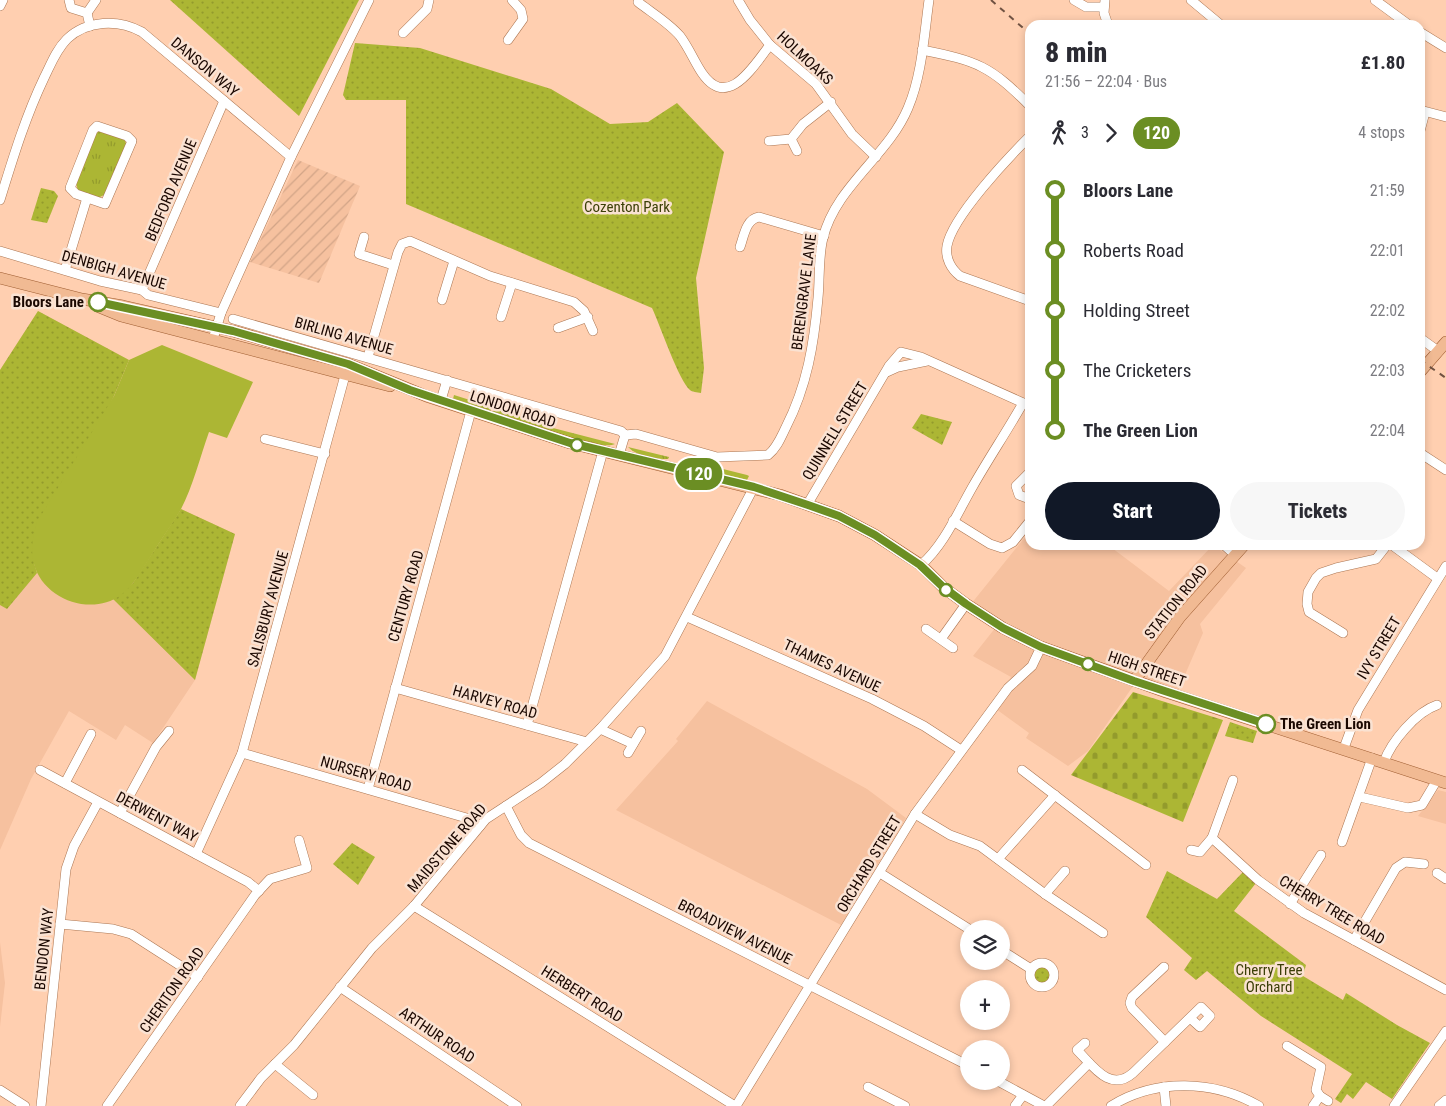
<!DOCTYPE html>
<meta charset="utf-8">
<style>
body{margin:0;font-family:"Roboto Condensed",sans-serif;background:#f7f7f7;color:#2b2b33;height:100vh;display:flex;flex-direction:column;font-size:19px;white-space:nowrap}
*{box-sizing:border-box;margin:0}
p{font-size:16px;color:#7c7c81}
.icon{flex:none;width:28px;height:28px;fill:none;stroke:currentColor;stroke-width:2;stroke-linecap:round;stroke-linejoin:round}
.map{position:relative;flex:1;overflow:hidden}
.side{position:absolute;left:1025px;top:20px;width:400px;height:530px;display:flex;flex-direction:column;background:#fff;border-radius:15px;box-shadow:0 2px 8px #0003}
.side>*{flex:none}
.badge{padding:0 10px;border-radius:16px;font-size:18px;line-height:32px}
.controls{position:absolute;left:960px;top:920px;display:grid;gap:10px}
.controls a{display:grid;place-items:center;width:50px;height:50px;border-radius:50%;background:#fff;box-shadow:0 2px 8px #0003;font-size:25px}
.map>.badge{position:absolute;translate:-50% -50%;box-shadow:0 0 0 2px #fff}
.legs{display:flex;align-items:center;gap:8px;height:55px;padding:0 20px;font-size:16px}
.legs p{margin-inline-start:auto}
.overview{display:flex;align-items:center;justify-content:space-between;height:85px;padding:0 20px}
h1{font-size:28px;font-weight:800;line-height:38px}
.cta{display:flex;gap:10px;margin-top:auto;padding:10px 20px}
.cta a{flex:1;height:58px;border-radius:30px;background:#111827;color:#fff;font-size:20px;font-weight:800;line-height:58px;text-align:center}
.cta a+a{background:#f7f7f7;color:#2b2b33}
ul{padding:0 20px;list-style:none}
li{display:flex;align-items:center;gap:18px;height:60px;font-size:19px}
li i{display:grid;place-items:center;width:8px;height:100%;margin:0 6px;background:currentColor}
li i::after{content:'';width:12px;height:12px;margin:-6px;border:4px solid;border-radius:50%;background:#fff}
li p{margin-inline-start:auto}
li:first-child i{background:linear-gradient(#0000 50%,currentColor 0)}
li:last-child i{background:linear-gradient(currentColor 50%,#0000 0)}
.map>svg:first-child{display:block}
.built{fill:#f6c19f}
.industrial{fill:url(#industrial-furrows)}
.grass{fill:url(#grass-tufts)}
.cemetery{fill:url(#cemetery-stones)}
.park{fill:url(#park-dots)}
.pitch{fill:#acb634}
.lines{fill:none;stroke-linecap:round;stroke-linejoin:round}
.minor-casing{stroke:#ac7652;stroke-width:10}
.major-casing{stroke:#9f5d31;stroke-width:12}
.minor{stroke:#fff;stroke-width:9}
.major{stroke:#f1ba93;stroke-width:11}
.rail{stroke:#705242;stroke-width:2;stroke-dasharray:6 6;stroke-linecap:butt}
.line-1-casing{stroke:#fff;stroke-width:11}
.line-1{stroke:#6b8e23;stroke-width:8}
.stop-1-dot{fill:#fff;stroke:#6b8e23;stroke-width:2.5}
.labels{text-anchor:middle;stroke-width:5;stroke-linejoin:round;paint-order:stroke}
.street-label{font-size:15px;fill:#1a0700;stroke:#fae2d2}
.park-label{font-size:15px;fill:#3b3f07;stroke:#fae2d2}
.stop-label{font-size:15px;font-weight:bold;fill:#1a0700;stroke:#fae2d2;text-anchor:end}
</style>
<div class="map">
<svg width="1446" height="1106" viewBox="0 0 1446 1106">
<defs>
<pattern id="industrial-furrows" width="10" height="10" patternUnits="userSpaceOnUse" patternTransform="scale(1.25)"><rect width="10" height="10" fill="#f6c19f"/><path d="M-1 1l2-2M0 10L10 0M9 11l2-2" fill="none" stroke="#d2a487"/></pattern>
<pattern id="grass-tufts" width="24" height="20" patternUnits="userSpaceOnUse" patternTransform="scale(1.25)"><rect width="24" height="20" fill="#acb634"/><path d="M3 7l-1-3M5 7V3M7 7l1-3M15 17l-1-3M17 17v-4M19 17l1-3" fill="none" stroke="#939b2c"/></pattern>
<pattern id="cemetery-stones" width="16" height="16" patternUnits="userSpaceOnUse" patternTransform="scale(1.25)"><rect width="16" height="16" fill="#acb634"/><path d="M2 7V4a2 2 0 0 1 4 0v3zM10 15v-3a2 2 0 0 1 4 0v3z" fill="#939b2c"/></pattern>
<pattern id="park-dots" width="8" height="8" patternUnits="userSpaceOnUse" patternTransform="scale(1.25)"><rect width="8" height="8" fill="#acb634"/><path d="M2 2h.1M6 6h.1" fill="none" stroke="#939b2c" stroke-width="1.8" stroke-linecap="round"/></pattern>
</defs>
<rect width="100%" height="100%" fill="#ffcfb0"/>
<g class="built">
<path d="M38 311 129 360 114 396 133 583 181 509 235 534 195 680 153 743 125 725 116 740 69 711 31 779 0 850V370Z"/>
<path d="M1030 531V545H1108L1169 591 1213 545 1246 568 1200 624 1203 633 1178 691 1138 679 1088 751 1068 766 1026 738 1029 733 996 709 1011 677 973 656 996 627 971 604Z"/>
<path d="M707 701 867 789 906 818 841 925 616 810 678 741 676 739Z"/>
<path d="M1438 790 1446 792V824L1418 816Z"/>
<path d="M0 942 5 983 0 1027Z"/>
</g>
<path class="industrial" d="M298 160 360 186 319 283 250 262Z"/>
<g class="grass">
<path d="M102 129 124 138 127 146 108 193 96 199 78 191 75 179 94 135Z"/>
<path d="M454 395 492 407 490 412 453 399Z"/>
<path d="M495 408 553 428 615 444C598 452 515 420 493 412Z"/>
<path d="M628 447 669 457 668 459C655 459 638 457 628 447Z"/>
<path d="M683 459 747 475 749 476 747 480 692 467 682 462Z"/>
</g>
<path class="cemetery" d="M1133 692 1223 720 1183 822 1071 775Z"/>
<g class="park">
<path d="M170 0H359L299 116Z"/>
<path d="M355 43 420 48 551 89 610 124 648 122 677 103 724 152 696 278 704 368 701 393C697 392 692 392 690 390 679 381 660 325 652 308L406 204V100H346L343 95Z"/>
<path d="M41 188 54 191 58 196 47 223 31 220Z"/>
<path d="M38 311 129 360 114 396 34 563 37 573 7 609 0 605V370Z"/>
<path d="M921 414 952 422 942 445 912 428Z"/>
<path d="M181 509 235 534 195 680 113 599 133 583Z"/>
<path d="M1230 722 1257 731 1253 743 1225 736Z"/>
<path d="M352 843 375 857 358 885 333 864Z"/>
<path d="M1167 871 1217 899 1243 872 1256 883 1234 911 1306 965 1303 976 1343 1000 1346 993 1397 1025 1430 1043 1392 1099 1366 1082 1353 1099 1347 1094 1341 1103 1335 1099 1352 1074 1261 1016 1207 971 1196 980 1184 970 1192 958 1146 917Z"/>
<circle cx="1042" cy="975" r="9"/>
</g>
<path class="pitch" d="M162 345 253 382 227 438 209 432C200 457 193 487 180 511 171 526 160 541 151 556 142 570 134 585 121 595 91 617 43 599 34 564 30 549 33 536 37 522L114 396 129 360Z"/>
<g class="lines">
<defs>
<g id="minor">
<path d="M69 0 71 8 87 13 90 26"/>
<path d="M738 0 750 20 770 45 816 84 852 134 876 157"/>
<path d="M1074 0 1086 7H1104"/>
<path d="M1105 0 1104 13 1108 25"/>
<path d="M1191 0 1221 25"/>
<path d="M1375 0 1409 25"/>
<path d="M638 2C652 13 669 23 680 36 689 48 694 61 702 73 728 111 754 65 770 45"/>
<path d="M0 6 3 0"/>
<path d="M87 13 96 0"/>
<path d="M1420 32 1446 48"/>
<path d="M403 33 427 9 429 0"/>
<path d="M508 40 523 19 521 10 512 0"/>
<path d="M922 50C978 61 990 66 1030 106"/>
<path d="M1420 110 1446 117"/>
<path d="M97 126 127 136 132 141 105 204 76 194 70 188 93 130Z"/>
<path d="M1420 131 1425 112"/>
<path d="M1030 136C1008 158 952 217 947 246 945 258 951 269 960 276L1030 301"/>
<path d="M791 139 797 151"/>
<path d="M769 141 791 139 803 124 831 102"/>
<path d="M0 200C13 158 25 118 44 78 51 64 56 50 67 39 87 20 118 19 142 32L291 157"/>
<path d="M364 237 359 254 393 265"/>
<path d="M740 247C744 236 746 219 759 217L824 236"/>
<path d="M0 251 100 281 142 290 148 295 221 313"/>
<path d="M65 270 87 198"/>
<path d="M142 290 224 101"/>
<path d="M442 300 454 261"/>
<path d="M501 317 512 283"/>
<path d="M233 319 621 431 625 435 636 434 717 457 768 455C777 448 781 437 786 427 807 386 814 344 818 298 820 278 818 258 823 238 836 186 888 156 908 108 922 75 924 36 929 0"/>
<path d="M558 328 588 317"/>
<path d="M1420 338 1438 351"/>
<path d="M213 339 221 313 291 157 369 0"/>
<path d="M368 357 398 252 402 244 410 241 490 276 574 302 584 311 593 331"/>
<path d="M887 372 898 367 927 361"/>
<path d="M441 400 447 380"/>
<path d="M265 439 325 454"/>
<path d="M1420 453 1446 470"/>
<path d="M619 455 625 435"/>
<path d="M1027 498 1019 495 1016 486 1030 472"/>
<path d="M807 505 889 366 901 352 921 357 1030 406"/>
<path d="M953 521 990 544 1002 548 1013 542 1030 521"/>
<path d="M1224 545 1235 555"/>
<path d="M1392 545 1437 578"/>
<path d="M921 565C944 545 958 512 973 486 989 458 1007 431 1023 403"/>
<path d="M687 617 872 699 924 726 961 750"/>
<path d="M926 629 953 648"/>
<path d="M1343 633 1309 612 1307 604 1308 592 1316 578 1321 573 1336 568 1376 559 1387 545"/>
<path d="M941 639 966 604"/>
<path d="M395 688 587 742"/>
<path d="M527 725 603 451"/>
<path d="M600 729 633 744"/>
<path d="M1344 748 1358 710 1446 566"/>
<path d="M242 753 470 819 480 826"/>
<path d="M628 753 641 731"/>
<path d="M1384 762C1391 742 1416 712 1437 705"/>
<path d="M40 770 248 882 259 891"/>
<path d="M1022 770 1146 865"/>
<path d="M65 783 91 734"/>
<path d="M368 789 471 411"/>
<path d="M1360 797 1408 808 1422 805 1437 780"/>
<path d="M506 806 521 835 529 843 969 1066"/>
<path d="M120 813 156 747 169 731"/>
<path d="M915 814 950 835 980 846 1045 894 1103 933"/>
<path d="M1212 838 1233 780"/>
<path d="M1342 842 1372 758"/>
<path d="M1191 850 1200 852 1212 838 1258 880 1304 913 1446 990"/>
<path d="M196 854 242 753 347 368"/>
<path d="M998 859 1055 795"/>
<path d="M880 873 969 929"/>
<path d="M1437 873 1446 879"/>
<path d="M1045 894 1065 871"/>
<path d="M1290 904 1321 855"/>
<path d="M414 906 735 1106"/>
<path d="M60 924 113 929 131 934 198 977"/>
<path d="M1354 940 1396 868 1405 862 1424 864"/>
<path d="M1001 950 1031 969"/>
<circle cx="1042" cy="975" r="12"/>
<path d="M1164 967 1132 997 1130 1003 1132 1008 1165 1042"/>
<path d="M340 987 517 1106"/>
<path d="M1085 1043 1077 1050C1093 1066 1110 1093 1133 1073L1201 1007 1210 1016 1200 1027 1190 1018"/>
<path d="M1287 1046 1321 1067 1316 1090 1320 1096 1328 1101"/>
<path d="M275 1064 313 1095"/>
<path d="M998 1081 1044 1106"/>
<path d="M868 1087 905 1106"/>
<path d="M1164 1087 1166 1106"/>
<path d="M0 1090 25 1106"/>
<path d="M41 1106 66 869 74 846 98 802"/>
<path d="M107 1106 255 895 270 879 307 868 299 840"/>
<path d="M240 1106 261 1078 294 1045 372 948 414 906 486 819 541 783 565 764 600 729 665 656 754 487"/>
<path d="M736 1106 915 814 1008 688 1032 666 1041 647"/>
<path d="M1015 1106 1023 1095"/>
<path d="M1046 1106 1089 1063"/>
<path d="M1111 1106C1156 1078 1214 1080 1259 1106"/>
<path d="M1313 1106 1320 1096"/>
<path d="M1394 1106 1446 1031"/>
<path d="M1439 1106 1446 1100"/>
</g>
<g id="major">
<path d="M0 278 82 299 123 306 233 331 348 364 426 396 570 443 780 495 839 516 875 535 921 565 943 587 966 604 1003 628 1041 647 1166 692 1446 783"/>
<path d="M99 307 121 316 390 386"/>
<path d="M1420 372 1446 342"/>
<path d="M1134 681 1180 617 1244 545"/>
</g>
</defs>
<use href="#minor" class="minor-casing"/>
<use href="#major" class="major-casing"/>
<use href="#minor" class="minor"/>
<use href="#major" class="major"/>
<g class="rail">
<path d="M991 0 1030 34"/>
<path d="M1420 360 1446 378"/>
</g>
</g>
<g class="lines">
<defs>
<path id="line-1" d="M98 302 233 331 348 364 410 390 570 443 754 487 808 505 839 516 875 535 920 565 943 587 966 604 1003 628 1041 647 1134 681 1266 724"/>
</defs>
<use href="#line-1" class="line-1-casing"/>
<use href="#line-1" class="line-1"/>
</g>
<g class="stop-1-dot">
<circle cx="98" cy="302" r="9"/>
<circle cx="577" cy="445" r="6"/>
<circle cx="946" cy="590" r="6"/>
<circle cx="1088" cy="664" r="6"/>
<circle cx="1266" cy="724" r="9"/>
</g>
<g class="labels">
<g class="street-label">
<text transform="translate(805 58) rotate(43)" y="5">HOLMOAKS</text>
<text transform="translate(205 67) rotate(40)" y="5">DANSON WAY</text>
<text transform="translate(171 190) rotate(-67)" y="5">BEDFORD AVENUE</text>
<text transform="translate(114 270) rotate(16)" y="5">DENBIGH AVENUE</text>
<text transform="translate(804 292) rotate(-83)" y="5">BERENGRAVE LANE</text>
<text transform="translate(344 336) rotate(16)" y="5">BIRLING AVENUE</text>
<text transform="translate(513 409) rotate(18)" y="5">LONDON ROAD</text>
<text transform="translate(835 431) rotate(-59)" y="5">QUINNELL STREET</text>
<text transform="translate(406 596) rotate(-74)" y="5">CENTURY ROAD</text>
<text transform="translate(1176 602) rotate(-51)" y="5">STATION ROAD</text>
<text transform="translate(268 609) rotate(-75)" y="5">SALISBURY AVENUE</text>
<text transform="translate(1379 648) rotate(-59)" y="5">IVY STREET</text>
<text transform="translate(832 666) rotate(25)" y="5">THAMES AVENUE</text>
<text transform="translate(1147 669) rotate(19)" y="5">HIGH STREET</text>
<text transform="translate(495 702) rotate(16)" y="5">HARVEY ROAD</text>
<text transform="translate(366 774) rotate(16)" y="5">NURSERY ROAD</text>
<text transform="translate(157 817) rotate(28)" y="5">DERWENT WAY</text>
<text transform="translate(447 848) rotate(-49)" y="5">MAIDSTONE ROAD</text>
<text transform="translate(869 864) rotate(-59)" y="5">ORCHARD STREET</text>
<text transform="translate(1332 910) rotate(31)" y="5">CHERRY TREE ROAD</text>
<text transform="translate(735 932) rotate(27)" y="5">BROADVIEW AVENUE</text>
<text transform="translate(44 949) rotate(-84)" y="5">BENDON WAY</text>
<text transform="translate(172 990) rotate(-55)" y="5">CHERITON ROAD</text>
<text transform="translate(582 994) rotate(32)" y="5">HERBERT ROAD</text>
<text transform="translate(437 1035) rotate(34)" y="5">ARTHUR ROAD</text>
</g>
<g class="park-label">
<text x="627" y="212">Cozenton Park</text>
<text x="1269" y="975">Cherry Tree<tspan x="1269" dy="17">Orchard</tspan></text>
</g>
<g class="stop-label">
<text x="84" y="307">Bloors Lane</text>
<text x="1280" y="729" text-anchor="start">The Green Lion</text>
</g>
</g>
</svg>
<div class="controls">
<a><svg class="icon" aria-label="layers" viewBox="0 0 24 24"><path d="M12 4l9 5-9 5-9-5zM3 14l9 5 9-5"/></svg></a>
<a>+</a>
<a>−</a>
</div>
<b class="badge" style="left:699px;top:474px;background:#6b8e23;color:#fff">120</b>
<section class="side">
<div class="overview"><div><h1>8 min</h1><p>21:56 – 22:04 · Bus</p></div><b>£1.80</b></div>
<div class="legs"><svg class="icon" aria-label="walk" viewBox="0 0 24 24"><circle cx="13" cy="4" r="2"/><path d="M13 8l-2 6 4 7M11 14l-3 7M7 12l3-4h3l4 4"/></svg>3<svg class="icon" aria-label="forward" viewBox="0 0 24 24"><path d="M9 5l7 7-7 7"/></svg><b class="badge" style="background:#6b8e23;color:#fff">120</b><p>4 stops</p></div>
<ul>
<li><i style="color:#6b8e23"></i><b>Bloors Lane</b><p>21:59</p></li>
<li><i style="color:#6b8e23"></i><span>Roberts Road</span><p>22:01</p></li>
<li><i style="color:#6b8e23"></i><span>Holding Street</span><p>22:02</p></li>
<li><i style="color:#6b8e23"></i><span>The Cricketers</span><p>22:03</p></li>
<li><i style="color:#6b8e23"></i><b>The Green Lion</b><p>22:04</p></li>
</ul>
<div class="cta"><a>Start</a><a>Tickets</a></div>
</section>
</div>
